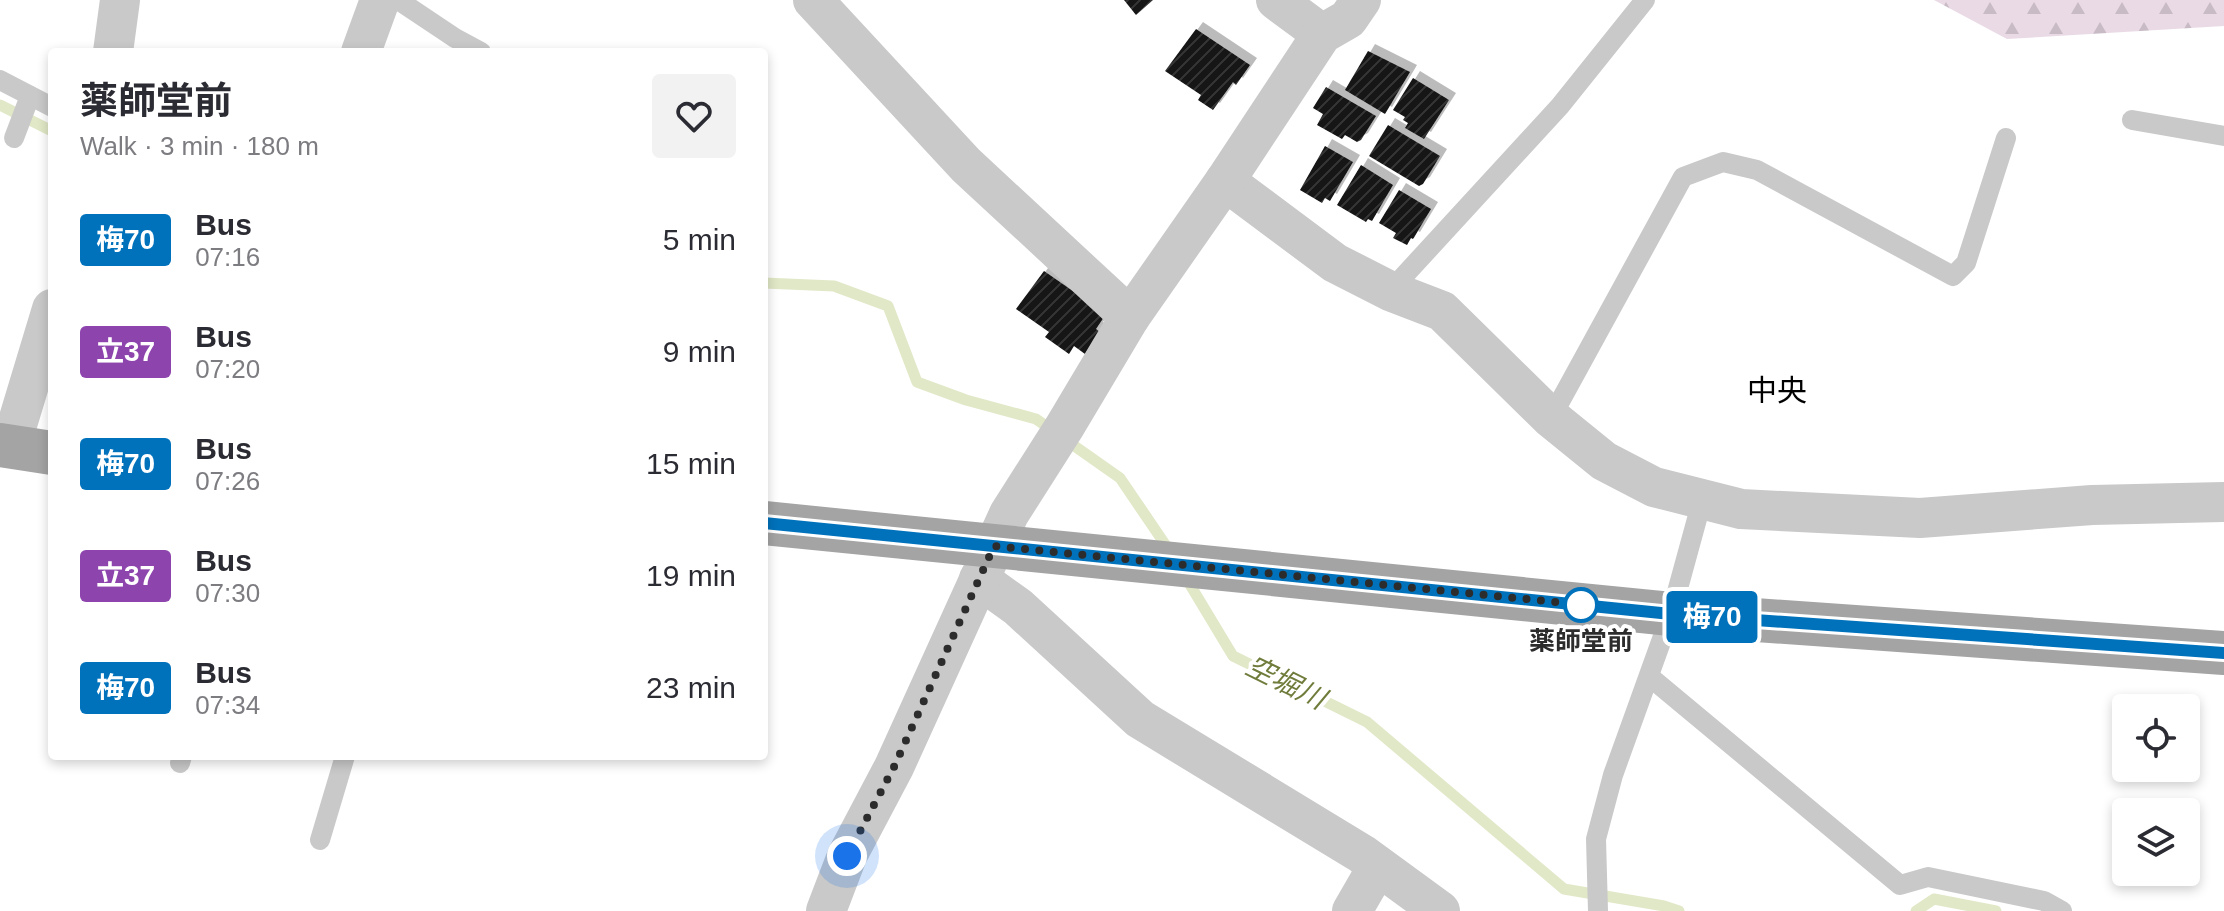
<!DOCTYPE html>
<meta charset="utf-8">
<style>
body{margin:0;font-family:Arial,"Noto Sans JP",sans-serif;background:#f2f2f3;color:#2b2b33;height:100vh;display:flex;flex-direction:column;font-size:30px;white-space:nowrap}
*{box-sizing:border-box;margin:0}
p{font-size:26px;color:#7c7c81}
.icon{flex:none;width:44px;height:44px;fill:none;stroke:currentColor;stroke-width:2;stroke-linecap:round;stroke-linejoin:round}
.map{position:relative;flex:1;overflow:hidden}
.details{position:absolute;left:48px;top:48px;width:720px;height:712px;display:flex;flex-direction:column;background:#fff;border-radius:8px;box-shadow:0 4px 12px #0003}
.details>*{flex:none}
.badge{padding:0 16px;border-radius:6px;font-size:28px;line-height:52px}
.controls{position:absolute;left:2112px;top:694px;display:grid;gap:16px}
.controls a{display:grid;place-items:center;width:88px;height:88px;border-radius:8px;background:#fff;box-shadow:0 4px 12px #0003;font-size:40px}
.you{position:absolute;width:40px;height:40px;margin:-20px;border:6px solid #fff;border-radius:50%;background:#1a73e8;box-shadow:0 0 0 12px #1a73e833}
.map>.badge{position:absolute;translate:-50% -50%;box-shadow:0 0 0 4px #fff}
.round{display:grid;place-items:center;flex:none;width:84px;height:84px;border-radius:8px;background:#f2f2f3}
.summary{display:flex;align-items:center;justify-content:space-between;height:136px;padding:0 32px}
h1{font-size:38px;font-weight:700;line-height:60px}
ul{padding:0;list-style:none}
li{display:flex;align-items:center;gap:24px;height:112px;padding:0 32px}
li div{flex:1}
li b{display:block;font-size:30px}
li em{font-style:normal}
li .badge{min-width:88px;font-weight:700;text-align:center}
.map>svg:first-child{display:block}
.forest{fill:url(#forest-firs)}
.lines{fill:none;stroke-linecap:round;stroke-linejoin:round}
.stream{stroke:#e1e8c7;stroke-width:11}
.building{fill:url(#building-hatch);filter:url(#shadow)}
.service{stroke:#c9c9c9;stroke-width:20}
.minor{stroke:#c9c9c9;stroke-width:40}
.primary{stroke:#a4a4a4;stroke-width:44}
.line-casing{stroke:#fff;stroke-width:18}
.line{stroke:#0072bc;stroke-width:12}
.walk{stroke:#2c2c2c;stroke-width:8;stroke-dasharray:0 14.4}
.stop-dot{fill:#fff;stroke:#0072bc;stroke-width:4}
.labels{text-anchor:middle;stroke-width:8;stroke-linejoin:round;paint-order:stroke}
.stop-label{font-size:26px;font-weight:bold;fill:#2c2c2c;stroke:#fff}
.water-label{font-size:28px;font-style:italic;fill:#6f7c3b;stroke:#fff}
.quarter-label{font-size:30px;fill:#000;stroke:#fff}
</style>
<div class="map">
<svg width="2224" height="911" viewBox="0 0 2224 911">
<defs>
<pattern id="forest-firs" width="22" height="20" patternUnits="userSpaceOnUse" patternTransform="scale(2)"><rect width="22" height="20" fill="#e9dae5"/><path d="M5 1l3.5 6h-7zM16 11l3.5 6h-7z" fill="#c8bbc5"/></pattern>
<pattern id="building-hatch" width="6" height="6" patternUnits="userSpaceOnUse" patternTransform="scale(2)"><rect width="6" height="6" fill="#131313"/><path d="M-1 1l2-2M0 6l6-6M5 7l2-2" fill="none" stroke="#363636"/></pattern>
<filter id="shadow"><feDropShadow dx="7" dy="-7" stdDeviation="0" flood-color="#0004"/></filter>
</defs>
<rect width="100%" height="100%" fill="#fff"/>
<path class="forest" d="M1934 0H2224V26L2007 39Z"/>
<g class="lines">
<g class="stream">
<path d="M0 105 52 131"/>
<path d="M764 283 834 286 888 306 917 382 966 400 1036 419 1120 478 1171 553"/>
<path d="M1186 578 1233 656 1367 722 1564 889 1664 906 1679 911"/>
<path d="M1916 911 1934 899 1996 911"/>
</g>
</g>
<g class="building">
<path d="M1124 0H1153L1136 15Z"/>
<path d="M1196 29 1250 65 1236 85 1233 82 1213 110 1198 100 1201 95 1165 71Z"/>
<path d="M1368 51 1410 72 1385 114 1345 90Z"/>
<path d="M1413 78 1449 100 1424 139 1405 128 1408 123 1403 120 1405 117 1393 110Z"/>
<path d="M1326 87 1376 116 1361 140 1357 142 1345 135 1342 139 1317 125 1323 114 1313 108Z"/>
<path d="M1388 125 1440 156 1423 184 1419 186 1369 156Z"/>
<path d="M1325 146 1353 162 1330 201 1325 198 1322 203 1300 190Z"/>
<path d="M1361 165 1393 185 1372 221 1368 219 1366 222 1337 205Z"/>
<path d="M1399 190 1431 209 1413 239 1411 238 1407 245 1393 238 1396 233 1379 223Z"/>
<path d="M1044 271 1106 314 1096 329 1100 332 1085 354 1074 346 1069 354 1045 337 1049 332 1016 309Z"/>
</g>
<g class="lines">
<g class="service">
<path d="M398 0 455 38 481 52"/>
<path d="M0 80 52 107"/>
<path d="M2132 120 2224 136"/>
<path d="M14 138 30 96"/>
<path d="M1390 291 1560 106 1645 0"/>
<path d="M1551 418 1683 177 1723 162 1757 170 1953 276 1966 263 2006 138"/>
<path d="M1650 677 1900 885 1928 877 2044 901 2062 911"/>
<path d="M180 763 182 756"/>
<path d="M320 840 345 756"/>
<path d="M1598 911 1596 839 1613 775 1671 614 1703 497"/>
</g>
<g class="minor">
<path d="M813 0 966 165 1130 317"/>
<path d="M1276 0 1322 34"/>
<path d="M113 52 120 0"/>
<path d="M361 52 380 0"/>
<path d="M1225 181 1335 263 1390 291 1442 311 1551 418 1604 461 1654 487 1741 509 1920 518 2092 505 2224 502"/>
<path d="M10 448 52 309"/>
<path d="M979 579 1018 607 1140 719 1362 854 1440 911"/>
<path d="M826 911 847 856 894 767 1009 514 1065 426 1130 317 1225 181 1322 34 1348 19 1361 0"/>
<path d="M1352 911 1378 866"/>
</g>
<g class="primary">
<path d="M0 445 52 453"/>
<path d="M764 523 1671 614 2224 653"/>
</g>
</g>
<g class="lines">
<defs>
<path id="line" d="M764 523 1671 614 2224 653"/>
</defs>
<use href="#line" class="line-casing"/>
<use href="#line" class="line"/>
<path class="walk" d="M847 856 894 767 994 546 1586 605H1581"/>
</g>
<circle class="stop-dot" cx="1581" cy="605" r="16"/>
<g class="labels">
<g class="stop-label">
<text x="1581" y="650">薬師堂前</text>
</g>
<g class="water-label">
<text transform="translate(1286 682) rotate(26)" y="10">空堀川</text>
</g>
<g class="quarter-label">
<text x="1777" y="401">中央</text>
</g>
</g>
</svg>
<div class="controls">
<a><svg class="icon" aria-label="locate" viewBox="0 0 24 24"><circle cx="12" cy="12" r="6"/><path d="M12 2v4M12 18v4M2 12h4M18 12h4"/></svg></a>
<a><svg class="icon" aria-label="layers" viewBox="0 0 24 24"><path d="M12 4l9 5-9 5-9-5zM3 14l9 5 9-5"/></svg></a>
</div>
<div class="you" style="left:847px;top:856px"></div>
<b class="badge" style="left:1712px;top:617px;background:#0072bc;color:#fff">梅70</b>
<section class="details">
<div class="summary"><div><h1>薬師堂前</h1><p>Walk · 3 min · 180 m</p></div><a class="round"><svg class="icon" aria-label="heart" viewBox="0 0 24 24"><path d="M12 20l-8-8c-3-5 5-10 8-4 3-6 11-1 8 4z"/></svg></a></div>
<ul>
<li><span class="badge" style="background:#0072bc;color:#fff">梅70</span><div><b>Bus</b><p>07:16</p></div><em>5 min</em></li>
<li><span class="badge" style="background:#8e44ad;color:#fff">立37</span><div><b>Bus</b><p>07:20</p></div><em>9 min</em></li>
<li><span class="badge" style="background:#0072bc;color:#fff">梅70</span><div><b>Bus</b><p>07:26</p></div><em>15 min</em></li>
<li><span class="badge" style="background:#8e44ad;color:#fff">立37</span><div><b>Bus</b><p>07:30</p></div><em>19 min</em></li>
<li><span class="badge" style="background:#0072bc;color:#fff">梅70</span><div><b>Bus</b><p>07:34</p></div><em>23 min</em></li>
</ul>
</section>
</div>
